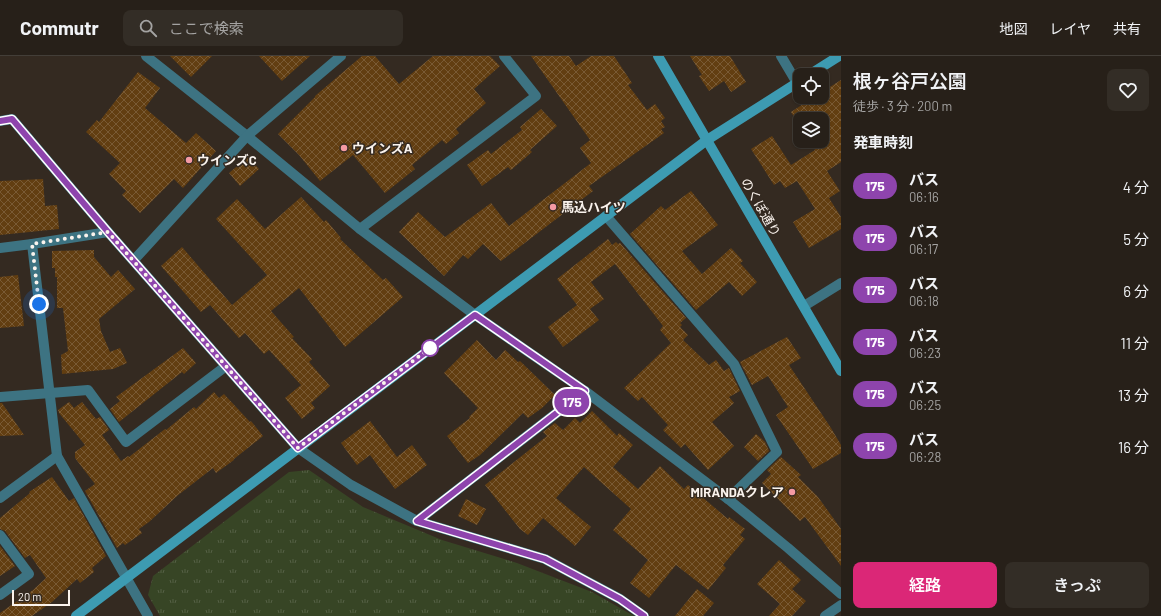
<!DOCTYPE html>
<html lang="ja">
<meta charset="utf-8">
<style>
body{margin:0;font-family:Barlow,"Noto Sans JP",sans-serif;background:#332d26;color:#f1f3f6;height:100vh;display:flex;flex-direction:column;font-size:15px;white-space:nowrap}
*{box-sizing:border-box;margin:0}
p{font-size:13px;color:#a4a3a2}
.icon{flex:none;width:22px;height:22px;fill:none;stroke:currentColor;stroke-width:2;stroke-linecap:round;stroke-linejoin:round}
.map{position:relative;flex:1;overflow:hidden}
.sheet{display:flex;flex-direction:column;background:#272019;width:320px}
.sheet>*{flex:none}
.badge{padding:0 8px;border-radius:13px;font-size:14px;line-height:26px}
.tools{position:absolute;left:793px;top:12px;display:grid;gap:8px}
.tools a{display:grid;place-items:center;width:36px;height:36px;border-radius:8px;background:#272019;box-shadow:0 1px 3px #0004,0 0 0 1px #433e38;font-size:20px}
.scale{position:absolute;left:12px;bottom:10px;width:58px;box-sizing:border-box;padding-left:4px;border:2px solid #faf3ed;border-top:0;font-size:11px;line-height:14px;white-space:nowrap;color:#faf3ed;-webkit-text-stroke:3px #342a21;paint-order:stroke}
.you{position:absolute;width:20px;height:20px;margin:-10px;border:3px solid #fff;border-radius:50%;background:#1a73e8;box-shadow:0 0 0 6px #1a73e833}
.map>.badge{position:absolute;translate:-50% -50%;box-shadow:0 0 0 2px #fff}
h2{padding:0 12px;font-size:15px;line-height:36px}
.round{display:grid;place-items:center;flex:none;width:42px;height:42px;border-radius:8px;background:#332d26}
.overview{display:flex;align-items:center;justify-content:space-between;height:68px;padding:0 12px}
h1{font-size:19px;font-weight:600;line-height:30px}
.button{display:flex;gap:8px;margin-top:auto;padding:8px 12px}
.button a{flex:1;height:46px;border-radius:8px;background:#db2777;color:#fff;font-size:16px;font-weight:600;line-height:46px;text-align:center}
.button a+a{background:#332d26;color:#f1f3f6}
ul{padding:0;list-style:none}
li{display:flex;align-items:center;gap:12px;height:52px;padding:0 12px}
li div{flex:1}
li b{display:block;font-size:15px}
li em{font-style:normal}
li .badge{min-width:44px;font-weight:700;text-align:center}
header{display:flex;align-items:center;gap:24px;box-sizing:border-box;height:56px;padding:0 20px;background:#272019;border-bottom:1px solid #433e38}
header strong{font-size:19px}
nav{display:flex;gap:22px;margin-inline-start:auto;font-size:14px}
.search{width:280px;height:36px;background:#332d26;display:flex;align-items:center;gap:10px;box-sizing:border-box;padding:0 14px;border-radius:8px;color:#a4a3a2;font-size:15px}
main{display:flex;flex:1;min-height:0}
.map>svg:first-child{display:block}
.park{fill:url(#park-tufts)}
.building{fill:url(#building-cross-hatch)}
.lines{fill:none;stroke-linecap:round;stroke-linejoin:round}
.street{stroke:#3d7382;stroke-width:10}
.secondary{stroke:#3d9bb2;stroke-width:10}
.line-casing{stroke:#fff;stroke-width:9}
.line{stroke:#8e44ad;stroke-width:6}
.walk{stroke:#faf3ed;stroke-width:4;stroke-dasharray:0 7.2}
.poi-dot{fill:#f49aa3;stroke:#342a21;stroke-width:1.5}
.stop-dot{fill:#fff;stroke:#8e44ad;stroke-width:2}
.labels{text-anchor:middle;stroke-width:3;stroke-linejoin:round;paint-order:stroke}
.poi-label{font-size:13px;font-weight:bold;fill:#faf3ed;stroke:#342a21;text-anchor:start}
.street-label{font-size:13px;fill:#faf3ed;stroke:#342a21}
</style>
<header>
<strong>Commutr</strong>
<div class="search"><svg class="icon" aria-label="search" viewBox="0 0 24 24"><circle cx="10" cy="10" r="6"/><path d="M15 15l6 6"/></svg>ここで検索</div>
<nav><a>地図</a><a>レイヤ</a><a>共有</a></nav>
</header>
<main>
<div class="map">
<svg width="841" height="560" viewBox="0 0 841 560">
<defs>
<pattern id="park-tufts" width="24" height="20" patternUnits="userSpaceOnUse"><rect width="24" height="20" fill="#374525"/><path d="M3 7l-1-3M5 7V3M7 7l1-3M15 17l-1-3M17 17v-4M19 17l1-3" fill="none" stroke="#556045"/></pattern>
<pattern id="building-cross-hatch" width="8" height="8" patternUnits="userSpaceOnUse"><rect width="8" height="8" fill="#623e11"/><path d="M0 0l8 8M0 8l8-8" fill="none" stroke="#795a34"/></pattern>
</defs>
<rect width="100%" height="100%" fill="#342a21"/>
<path class="park" d="M309 414 363 451 442 484 517 507 592 536 634 560H160L148 539 153 520 289 416Z"/>
<g class="building">
<path d="M170 0H212L191 21Z"/>
<path d="M259 0H310L282 25Z"/>
<path d="M362 0H375L399 28 433 0H490L500 10 474 33 486 47 456 73 459 77 446 88 442 84 412 109 415 113 385 137 353 99 320 125 299 99 278 78 315 41V40Z"/>
<path d="M531 0H569L576 10 591 0H614L632 27 628 29 647 54 655 48 665 62 661 65 665 71 661 73 664 77 589 130 593 135 501 205 483 188 468 203 463 199 444 220 399 176 418 156 445 181 491 147 509 170 591 107 580 92 590 84Z"/>
<path d="M690 0H730L746 26 731 36 724 25 709 35 699 20 702 19Z"/>
<path d="M138 16 160 32 145 52 186 87 196 77 216 95 183 132 174 123 140 157 122 139 126 135 109 118 120 107 86 76 97 64 99 66Z"/>
<path d="M841 24V106L827 115 840 135 829 142 841 161V173L809 192 793 166 815 153 797 125 785 132 780 125 774 129 751 93 772 80 791 109 815 94 810 85H822V63H800V70L791 56 814 41H822V36Z"/>
<path d="M541 53 557 70 530 94 532 96 511 114 508 111 482 130 467 109 488 94 491 98 522 74 520 71Z"/>
<path d="M248 101 259 113 240 130 229 117Z"/>
<path d="M43 123 45 150 57 149 59 173 0 179V125Z"/>
<path d="M691 135 718 169 682 195 702 218 731 192 743 205 740 207 757 226 742 240 729 226 696 254 630 178 661 150 665 154Z"/>
<path d="M301 141 324 166 326 164 341 182 340 183 383 224 386 222 403 241 345 291 299 232 271 255 294 281 292 282 312 303 309 306 330 330 311 347 315 352 302 363 285 342 301 329 269 294 264 298 245 277 239 282 210 249 201 256 161 210 182 191 232 249 267 219 216 163 237 143 265 173Z"/>
<path d="M608 183 612 189 616 186 618 188 620 187 686 262 680 267 682 269 680 271 688 279 683 284 709 309 716 304 724 315 729 312 740 335 729 341 734 347 712 366 734 390 708 414 685 388 681 392 663 374 668 369 642 341 638 345 624 332 671 287 660 274 663 270 615 208 591 226 604 243 590 253 599 264 563 291 548 271 577 249 557 223Z"/>
<path d="M94 194V201L111 221 118 214 135 233 99 263 101 275 110 296 120 292 127 307 113 313 62 318 61 299 68 295 63 252H57V221H55V212H52V195Z"/>
<path d="M18 219 24 270 0 272V221Z"/>
<path d="M787 281 801 302 789 309 831 372 841 389V397L813 413 776 359 788 351 768 320 752 329 740 306Z"/>
<path d="M477 284 496 304 505 294 518 306 520 305 555 339 542 352 528 362 523 357 480 399 468 407 447 380 470 362 469 361 478 352 444 317Z"/>
<path d="M183 292 196 307 184 318 182 316 119 366 110 353 120 345 116 341Z"/>
<path d="M214 336 219 342 224 338 250 366 251 365 263 380 234 403V404L216 417 213 412 177 440 149 466 139 473 142 477 125 489 123 487 117 492 85 435 95 428 75 402V396L85 389 59 357 58 354 69 346 74 352 82 346 96 363 100 361 109 374 102 379 121 405 128 400 129 401 165 373 166 374 194 351 196 353Z"/>
<path d="M0 347H2L24 379 0 380Z"/>
<path d="M592 355 617 380 619 377 633 389 613 411 638 433 660 410 684 433 688 429 728 463 729 461 745 473 740 479 745 483 723 509 726 512 708 534 676 509 649 542 630 527 648 504 613 474 631 453 584 411 556 442 591 471 575 490 543 462 528 479 520 473 485 429 547 380 543 376 555 367 563 374 575 362 580 367Z"/>
<path d="M370 365 397 401 412 389 427 409 395 433 370 399 357 409 341 387Z"/>
<path d="M756 378 765 386 769 395 758 405 744 391Z"/>
<path d="M781 401 801 419 798 421 818 441 841 473V510L805 461 800 465 762 427 771 418 767 414Z"/>
<path d="M52 421 69 445 74 442 106 500 92 512 94 516 80 527 77 523 52 546 32 560H0V557L33 534 46 522 30 499 25 502 5 475 0 473V462L30 437 29 436Z"/>
<path d="M466 443 486 453 477 469 458 460Z"/>
<path d="M0 490 15 510 0 520Z"/>
<path d="M779 504 801 524 792 533 806 545 792 560H769L780 548 757 528Z"/>
<path d="M697 533 714 547 703 560H675Z"/>
</g>
<g class="lines">
<g class="street">
<path d="M146 0 247 80 360 173 475 259 585 335 728 443 788 492 841 538"/>
<path d="M781 0 797 27"/>
<path d="M0 65 12 63 108 176 298 392 351 429 417 465 545 503 620 543 644 560"/>
<path d="M606 160 734 308 777 396 728 443"/>
<path d="M360 173 536 40 504 0"/>
<path d="M32 188 57 400 148 560"/>
<path d="M0 192 32 188 108 176"/>
<path d="M134 204 247 80 341 0"/>
<path d="M804 250 841 227"/>
<path d="M0 341 88 334 126 386 226 310"/>
<path d="M0 442 57 400"/>
<path d="M417 465 585 335"/>
<path d="M0 479 29 518 0 539"/>
<path d="M825 560 841 549"/>
</g>
<g class="secondary">
<path d="M658 0 841 315"/>
<path d="M809 19 839 0"/>
<path d="M76 560 707 84 800 25"/>
</g>
</g>
<g class="lines">
<defs>
<path id="line" d="M0 65 12 63 108 176 298 392 475 259 585 335 417 465 545 503 620 543 644 560"/>
</defs>
<use href="#line" class="line-casing"/>
<use href="#line" class="line"/>
<path class="walk" d="M39 248 32 188 108 176 298 392 430 292"/>
</g>
<g class="poi-dot">
<circle cx="344" cy="92" r="4"/>
<circle cx="189" cy="104" r="4"/>
<circle cx="553" cy="151" r="4"/>
<circle cx="792" cy="436" r="4"/>
</g>
<circle class="stop-dot" cx="430" cy="292" r="8"/>
<g class="labels">
<g class="poi-label">
<text x="352" y="97">ウインズA</text>
<text x="197" y="109">ウインズC</text>
<text x="561" y="156">馬込ハイツ</text>
<text x="784" y="441" text-anchor="end">MIRANDAクレア</text>
</g>
<g class="street-label">
<text transform="translate(761 151) rotate(60)" y="5">のくぼ通り</text>
</g>
</g>
</svg>
<div class="tools">
<a><svg class="icon" aria-label="locate" viewBox="0 0 24 24"><circle cx="12" cy="12" r="6"/><path d="M12 2v4M12 18v4M2 12h4M18 12h4"/></svg></a>
<a><svg class="icon" aria-label="layers" viewBox="0 0 24 24"><path d="M12 4l9 5-9 5-9-5zM3 14l9 5 9-5"/></svg></a>
</div>
<div class="scale">20 m</div>
<div class="you" style="left:39px;top:248px"></div>
<b class="badge" style="left:572px;top:346px;background:#8e44ad;color:#fff">175</b>
</div>
<section class="sheet">
<div class="overview"><div><h1>根ヶ谷戸公園</h1><p>徒歩 · 3 分 · 200 m</p></div><a class="round"><svg class="icon" aria-label="heart" viewBox="0 0 24 24"><path d="M12 20l-8-8c-3-5 5-10 8-4 3-6 11-1 8 4z"/></svg></a></div>
<h2>発車時刻</h2>
<ul>
<li><span class="badge" style="background:#8e44ad;color:#fff">175</span><div><b>バス</b><p>06:16</p></div><em>4 分</em></li>
<li><span class="badge" style="background:#8e44ad;color:#fff">175</span><div><b>バス</b><p>06:17</p></div><em>5 分</em></li>
<li><span class="badge" style="background:#8e44ad;color:#fff">175</span><div><b>バス</b><p>06:18</p></div><em>6 分</em></li>
<li><span class="badge" style="background:#8e44ad;color:#fff">175</span><div><b>バス</b><p>06:23</p></div><em>11 分</em></li>
<li><span class="badge" style="background:#8e44ad;color:#fff">175</span><div><b>バス</b><p>06:25</p></div><em>13 分</em></li>
<li><span class="badge" style="background:#8e44ad;color:#fff">175</span><div><b>バス</b><p>06:28</p></div><em>16 分</em></li>
</ul>
<div class="button"><a>経路</a><a>きっぷ</a></div>
</section>
</main>
